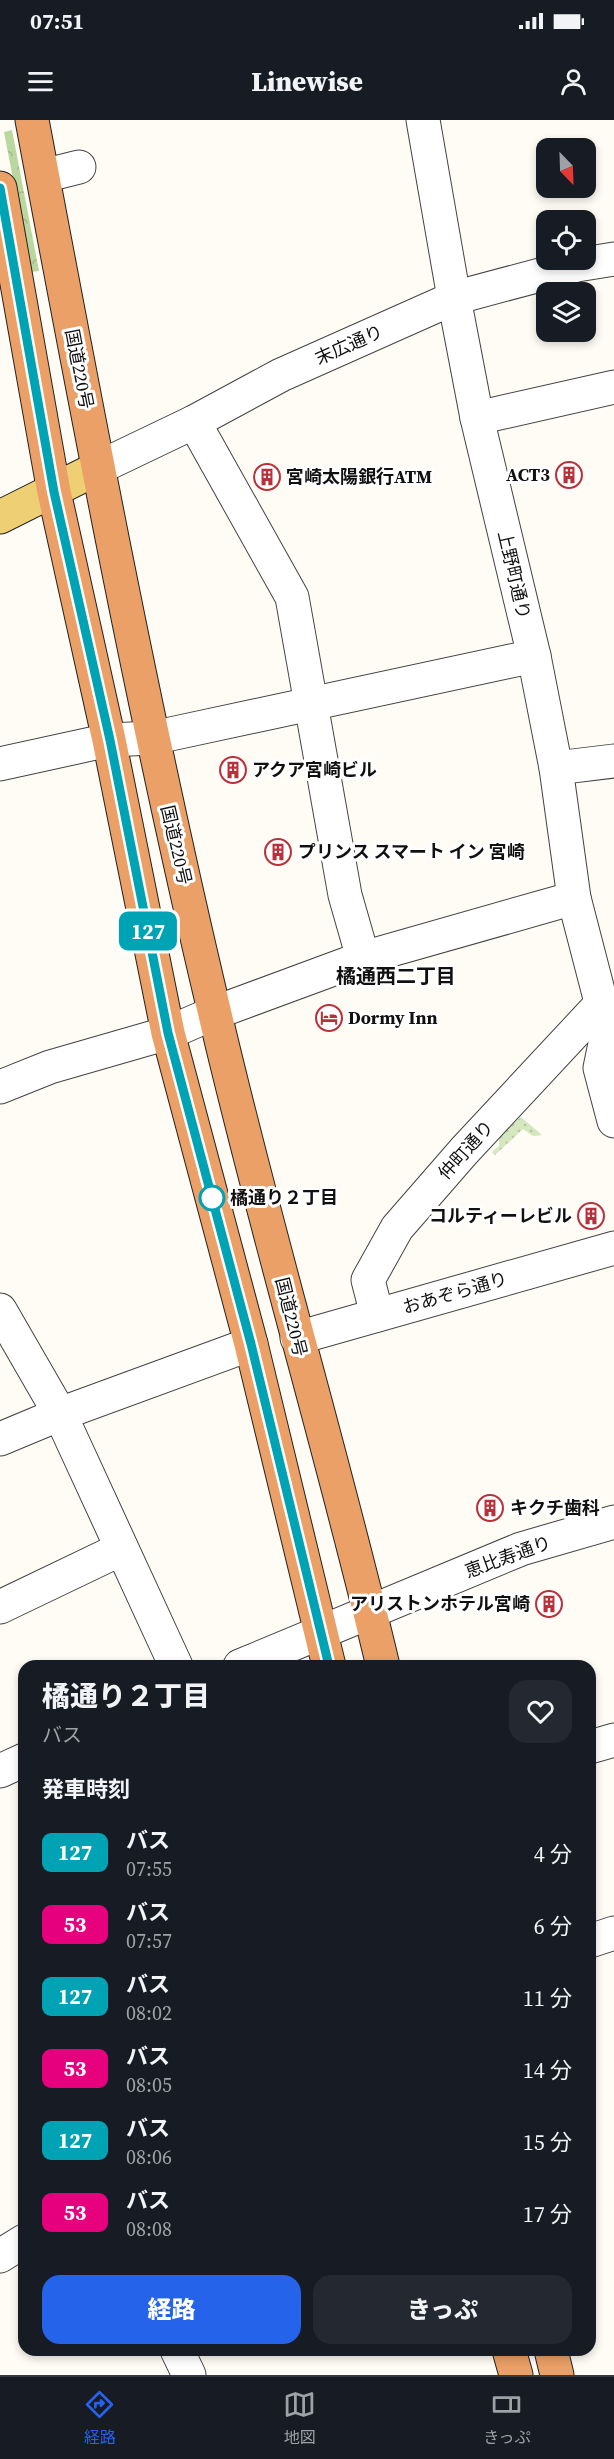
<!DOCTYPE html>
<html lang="ja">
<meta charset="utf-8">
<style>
body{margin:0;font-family:"Source Serif 4","Noto Sans JP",serif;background:#242831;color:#f1f3f6;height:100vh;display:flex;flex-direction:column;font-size:22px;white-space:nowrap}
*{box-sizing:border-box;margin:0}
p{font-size:20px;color:#9ea1a6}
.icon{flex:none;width:33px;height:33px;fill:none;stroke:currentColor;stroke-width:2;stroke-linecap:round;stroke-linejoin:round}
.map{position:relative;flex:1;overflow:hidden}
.details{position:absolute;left:18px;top:1540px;width:578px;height:696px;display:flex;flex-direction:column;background:#171b24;border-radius:18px;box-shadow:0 3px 9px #0003}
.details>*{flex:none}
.badge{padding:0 12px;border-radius:9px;font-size:21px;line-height:39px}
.needle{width:39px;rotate:157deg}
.controls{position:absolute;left:536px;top:18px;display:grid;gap:12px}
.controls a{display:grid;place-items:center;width:60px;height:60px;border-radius:12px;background:#171b24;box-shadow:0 3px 9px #0003;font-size:30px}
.map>.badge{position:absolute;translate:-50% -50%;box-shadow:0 0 0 3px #fff}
h2{padding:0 24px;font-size:22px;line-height:54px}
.round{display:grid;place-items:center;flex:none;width:63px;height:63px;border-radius:18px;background:#242831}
.head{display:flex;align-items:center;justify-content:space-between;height:102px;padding:0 24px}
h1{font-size:28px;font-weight:800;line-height:45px}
.action{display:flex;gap:12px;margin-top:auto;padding:12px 24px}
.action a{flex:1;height:69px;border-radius:18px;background:#2563eb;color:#fff;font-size:24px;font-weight:800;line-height:69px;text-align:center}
.action a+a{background:#242831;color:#f1f3f6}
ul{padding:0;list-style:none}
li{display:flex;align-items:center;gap:18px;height:72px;padding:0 24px}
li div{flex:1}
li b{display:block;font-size:22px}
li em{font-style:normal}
li .badge{min-width:66px;font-weight:700;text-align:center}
.status{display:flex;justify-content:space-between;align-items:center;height:42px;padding:0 30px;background:#171b24;direction:ltr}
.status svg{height:16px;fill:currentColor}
header{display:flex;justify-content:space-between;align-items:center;height:78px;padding:0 24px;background:#171b24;font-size:27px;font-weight:800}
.tabs{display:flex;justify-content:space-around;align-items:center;height:84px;border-top:2px solid #363941;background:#171b24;font-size:16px;color:#9ea1a6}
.tabs a{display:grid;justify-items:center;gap:3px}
.tabs .active{color:#2563eb}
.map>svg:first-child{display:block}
.grass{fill:url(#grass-dots)}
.forest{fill:url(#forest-crowns)}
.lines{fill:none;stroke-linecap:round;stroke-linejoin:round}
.minor-casing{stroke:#434343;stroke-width:35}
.major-casing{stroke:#212121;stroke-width:35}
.highway-casing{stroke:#212121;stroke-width:35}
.minor{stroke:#fff;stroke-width:33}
.major{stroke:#efcf74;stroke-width:33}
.highway{stroke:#eaa067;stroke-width:33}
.line-casing{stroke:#fff;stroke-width:14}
.line{stroke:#00a3b4;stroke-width:9}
.stop-dot{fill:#fff;stroke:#00a3b4;stroke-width:3}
.labels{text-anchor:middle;stroke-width:6;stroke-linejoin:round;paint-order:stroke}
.street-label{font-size:18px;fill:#101010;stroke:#fff}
.poi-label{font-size:18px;font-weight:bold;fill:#101010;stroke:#fff;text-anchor:start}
.stop-label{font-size:18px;font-weight:bold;fill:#101010;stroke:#fff;text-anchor:start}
.neighbourhood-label{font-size:20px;font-weight:bold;fill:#101010;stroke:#fff}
</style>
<div class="status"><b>07:51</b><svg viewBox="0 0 49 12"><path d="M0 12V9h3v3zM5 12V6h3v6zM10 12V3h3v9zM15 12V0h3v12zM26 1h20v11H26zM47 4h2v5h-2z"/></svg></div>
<header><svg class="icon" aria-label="menu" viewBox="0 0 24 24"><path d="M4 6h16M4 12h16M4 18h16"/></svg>Linewise<svg class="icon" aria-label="person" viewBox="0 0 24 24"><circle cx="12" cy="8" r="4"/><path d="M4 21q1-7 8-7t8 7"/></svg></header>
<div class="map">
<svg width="614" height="2255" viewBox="0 0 614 2255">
<defs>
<pattern id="grass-dots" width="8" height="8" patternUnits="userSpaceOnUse" patternTransform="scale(1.5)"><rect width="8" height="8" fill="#d5e7bf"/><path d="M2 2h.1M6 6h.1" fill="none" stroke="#b6c5a3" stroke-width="1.8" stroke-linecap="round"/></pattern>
<pattern id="forest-crowns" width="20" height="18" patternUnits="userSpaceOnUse" patternTransform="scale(1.5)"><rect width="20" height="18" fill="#bad7a0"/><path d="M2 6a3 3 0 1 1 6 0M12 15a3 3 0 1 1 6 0" fill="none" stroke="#9fb889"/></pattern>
</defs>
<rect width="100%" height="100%" fill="#fefcf4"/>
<path class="grass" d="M521 997 542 1015 533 1016 523 1009 495 1035 492 1032 499 1026V1017Z"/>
<path class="forest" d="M12 10 39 151 31 152 4 12Z"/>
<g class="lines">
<defs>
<g id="minor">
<path d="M423 0 454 178 477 298 534 536 556 648 574 778 608 909 614 913"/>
<path d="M43 56 79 47"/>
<path d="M477 298 614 267"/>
<path d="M194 302 292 477 345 775 363 838"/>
<path d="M98 348 194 302 281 255 454 178 577 145 614 139"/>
<path d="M0 644 109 620 152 618 534 536"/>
<path d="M556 648 614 641"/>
<path d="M608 909 600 948 614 1001"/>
<path d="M0 967 50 947 168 913 214 893 363 838 574 778"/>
<path d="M0 1190 60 1294 176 1546"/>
<path d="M377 1195 368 1160 397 1108 464 1031 601 884"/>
<path d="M297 1218 614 1128"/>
<path d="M0 1319 60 1294 251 1224"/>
<path d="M0 1487 121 1429"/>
<path d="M240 1546 521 1429 614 1402"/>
<path d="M590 1627 614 1620"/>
<path d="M0 1651 24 1640"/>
<path d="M590 1821 614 1813"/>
<path d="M0 2136 24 2121"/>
<path d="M177 2230 189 2255"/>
</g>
<path id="major" d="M0 397 98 348"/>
<g id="highway">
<path d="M32 0C88 298 144 596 214 890 265 1110 331 1327 383 1546"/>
<path d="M0 68 54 372 109 620 168 913 251 1224 329 1546"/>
<path d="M509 2230 516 2255"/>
<path d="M551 2230 557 2255"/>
</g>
</defs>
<use href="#minor" class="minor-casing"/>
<use href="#major" class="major-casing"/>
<use href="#highway" class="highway-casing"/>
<use href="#minor" class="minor"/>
<use href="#major" class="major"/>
<use href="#highway" class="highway"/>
</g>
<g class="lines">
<defs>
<path id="line" d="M0 68 54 372 110 620 168 913 251 1224 329 1546"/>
</defs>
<use href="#line" class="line-casing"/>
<use href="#line" class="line"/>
</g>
<defs>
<symbol id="building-ring" viewBox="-11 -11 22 22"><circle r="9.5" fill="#fff" stroke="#b8313a" stroke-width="1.5"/><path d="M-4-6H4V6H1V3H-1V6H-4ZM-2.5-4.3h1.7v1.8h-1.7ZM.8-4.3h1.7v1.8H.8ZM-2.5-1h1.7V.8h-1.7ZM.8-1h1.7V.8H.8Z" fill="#b8313a"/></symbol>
<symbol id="hotel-ring" viewBox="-11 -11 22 22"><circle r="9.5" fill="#fff" stroke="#b8313a" stroke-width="1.5"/><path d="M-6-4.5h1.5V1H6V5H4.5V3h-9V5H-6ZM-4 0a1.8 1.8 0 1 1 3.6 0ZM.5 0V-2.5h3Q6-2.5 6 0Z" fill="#b8313a"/></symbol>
</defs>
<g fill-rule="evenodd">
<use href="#building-ring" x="554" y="340" width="30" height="30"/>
<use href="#building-ring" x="252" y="342" width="30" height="30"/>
<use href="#building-ring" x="218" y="635" width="30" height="30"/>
<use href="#building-ring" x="263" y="717" width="30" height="30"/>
<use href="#hotel-ring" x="314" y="883" width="30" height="30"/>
<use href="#building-ring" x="576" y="1081" width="30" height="30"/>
<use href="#building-ring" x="475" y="1373" width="30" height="30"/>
<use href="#building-ring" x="534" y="1469" width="30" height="30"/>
</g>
<circle class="stop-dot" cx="212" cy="1078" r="12"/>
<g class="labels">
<g class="street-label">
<text transform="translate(349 225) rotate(-24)" y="6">末広通り</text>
<text transform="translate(79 249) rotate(79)" y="6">国道220号</text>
<text transform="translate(514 455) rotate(77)" y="6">上野町通り</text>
<text transform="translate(176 725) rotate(77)" y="6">国道220号</text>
<text transform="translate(466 1030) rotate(-48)" y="6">仲町通り</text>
<text transform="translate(455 1173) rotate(-16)" y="6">おあぞら通り</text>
<text transform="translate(291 1197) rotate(76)" y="6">国道220号</text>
<text transform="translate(508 1437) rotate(-20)" y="6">恵比寿通り</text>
</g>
<g class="poi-label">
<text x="550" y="361" text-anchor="end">ACT3</text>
<text x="286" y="363">宮崎太陽銀行ATM</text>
<text x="252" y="656">アクア宮崎ビル</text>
<text x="298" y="738">プリンス スマート イン 宮崎</text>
<text x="348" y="904">Dormy Inn</text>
<text x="572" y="1102" text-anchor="end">コルティーレビル</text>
<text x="510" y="1394">キクチ歯科</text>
<text x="530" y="1490" text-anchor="end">アリストンホテル宮崎</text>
</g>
<g class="stop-label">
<text x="230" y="1084">橘通り２丁目</text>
</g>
<g class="neighbourhood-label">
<text x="396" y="863">橘通西二丁目</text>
</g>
</g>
</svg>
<div class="controls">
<a><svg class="needle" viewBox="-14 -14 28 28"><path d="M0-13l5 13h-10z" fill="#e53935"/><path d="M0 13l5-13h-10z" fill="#9ea1a6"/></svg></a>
<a><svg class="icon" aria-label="locate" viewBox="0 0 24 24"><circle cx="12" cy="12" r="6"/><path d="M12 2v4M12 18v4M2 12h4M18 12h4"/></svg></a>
<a><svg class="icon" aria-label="layers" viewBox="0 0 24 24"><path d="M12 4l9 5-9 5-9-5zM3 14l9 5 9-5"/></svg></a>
</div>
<b class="badge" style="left:148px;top:811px;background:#00a3b4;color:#fff">127</b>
<section class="details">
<div class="head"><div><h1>橘通り２丁目</h1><p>バス</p></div><a class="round"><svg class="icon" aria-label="heart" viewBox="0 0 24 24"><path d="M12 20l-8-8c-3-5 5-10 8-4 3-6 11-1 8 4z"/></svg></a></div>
<h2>発車時刻</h2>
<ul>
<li><span class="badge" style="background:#00a3b4;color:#fff">127</span><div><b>バス</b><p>07:55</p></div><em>4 分</em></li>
<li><span class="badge" style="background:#e6007e;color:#fff">53</span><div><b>バス</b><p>07:57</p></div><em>6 分</em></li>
<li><span class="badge" style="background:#00a3b4;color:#fff">127</span><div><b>バス</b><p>08:02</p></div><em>11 分</em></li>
<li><span class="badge" style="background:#e6007e;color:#fff">53</span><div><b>バス</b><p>08:05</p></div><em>14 分</em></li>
<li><span class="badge" style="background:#00a3b4;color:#fff">127</span><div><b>バス</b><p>08:06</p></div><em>15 分</em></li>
<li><span class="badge" style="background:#e6007e;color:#fff">53</span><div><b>バス</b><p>08:08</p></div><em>17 分</em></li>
</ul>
<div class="action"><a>経路</a><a>きっぷ</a></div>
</section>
</div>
<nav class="tabs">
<a class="active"><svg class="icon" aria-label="directions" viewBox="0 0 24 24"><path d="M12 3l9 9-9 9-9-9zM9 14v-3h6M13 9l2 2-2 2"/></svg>経路</a>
<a><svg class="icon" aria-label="map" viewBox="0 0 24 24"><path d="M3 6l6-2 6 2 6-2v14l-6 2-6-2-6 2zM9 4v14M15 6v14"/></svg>地図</a>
<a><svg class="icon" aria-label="tickets" viewBox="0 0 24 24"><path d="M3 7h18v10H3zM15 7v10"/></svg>きっぷ</a>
</nav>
